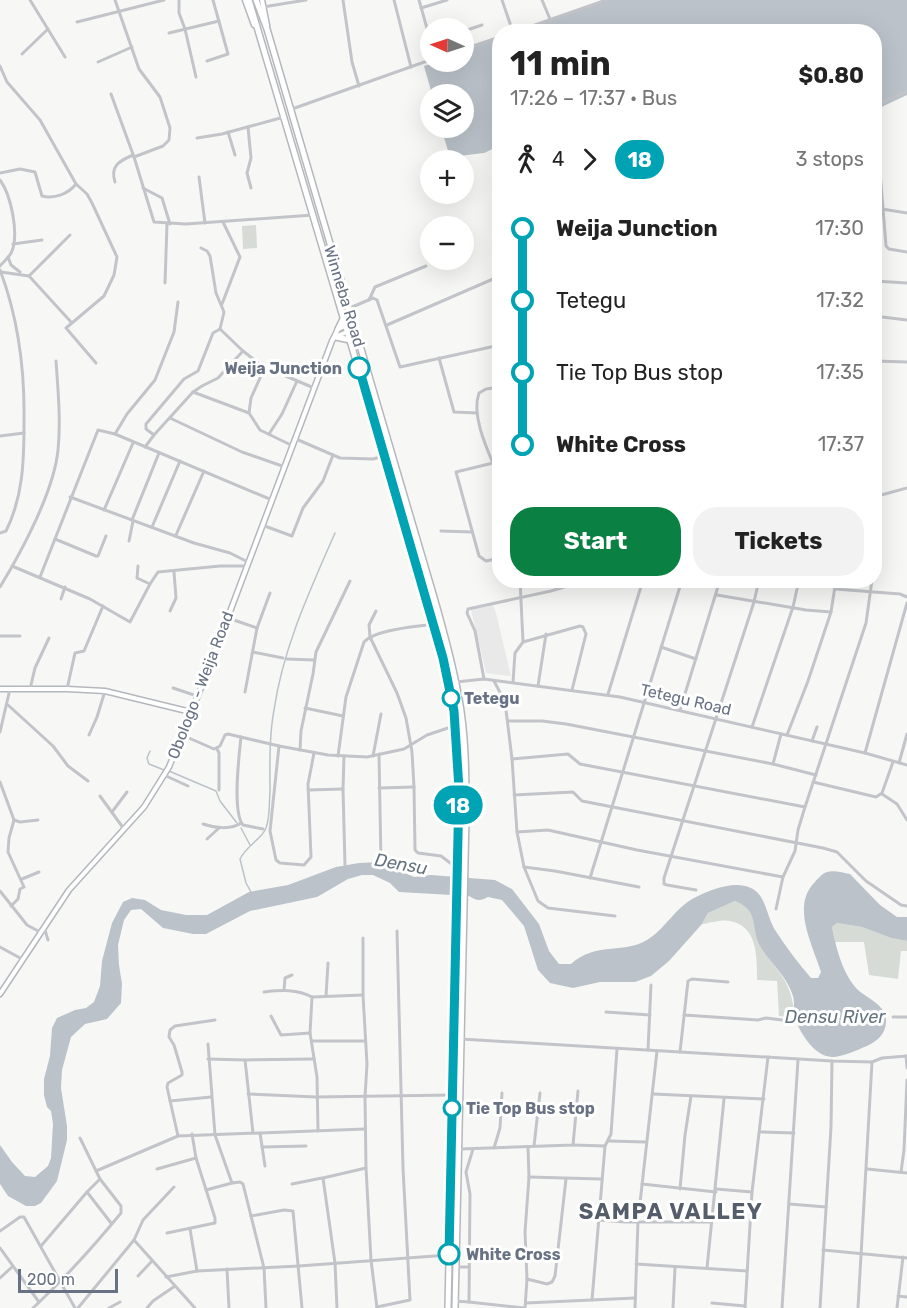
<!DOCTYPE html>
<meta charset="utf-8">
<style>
body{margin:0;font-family:Rubik,sans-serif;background:#f2f2f2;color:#222;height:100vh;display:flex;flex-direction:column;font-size:22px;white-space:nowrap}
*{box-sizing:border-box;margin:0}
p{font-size:20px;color:#767676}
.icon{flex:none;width:33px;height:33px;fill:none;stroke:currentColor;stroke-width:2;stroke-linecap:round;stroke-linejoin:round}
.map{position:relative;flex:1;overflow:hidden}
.panel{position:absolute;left:492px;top:24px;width:390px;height:564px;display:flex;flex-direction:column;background:#fff;border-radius:24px;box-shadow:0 6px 24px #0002}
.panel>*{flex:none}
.badge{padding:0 12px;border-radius:20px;font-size:21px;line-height:39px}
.needle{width:39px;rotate:273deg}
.tools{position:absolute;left:420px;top:18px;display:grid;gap:12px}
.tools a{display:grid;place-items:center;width:54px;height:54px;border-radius:50%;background:#fff;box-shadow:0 6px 24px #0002;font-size:30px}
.scale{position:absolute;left:18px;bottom:15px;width:100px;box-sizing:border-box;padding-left:6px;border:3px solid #697284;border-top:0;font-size:16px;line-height:21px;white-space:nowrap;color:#697284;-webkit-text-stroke:4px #fff;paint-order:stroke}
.map>.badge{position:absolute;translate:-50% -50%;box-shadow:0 0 0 3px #fff}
.legs{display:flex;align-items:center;gap:9px;height:66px;padding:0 18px;font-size:20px}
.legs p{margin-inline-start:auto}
.overview{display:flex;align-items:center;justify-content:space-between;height:102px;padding:0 18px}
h1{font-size:33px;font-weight:700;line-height:45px}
.button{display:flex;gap:12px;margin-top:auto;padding:12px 18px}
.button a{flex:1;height:69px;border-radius:24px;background:#0b8043;color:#fff;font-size:24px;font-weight:700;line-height:69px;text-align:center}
.button a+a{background:#f2f2f2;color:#222}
ul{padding:0 18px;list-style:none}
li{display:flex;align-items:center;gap:21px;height:72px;font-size:22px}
li i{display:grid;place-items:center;width:9px;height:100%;margin:0 8px;background:currentColor}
li i::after{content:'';width:15px;height:15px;margin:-8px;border:4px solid;border-radius:50%;background:#fff}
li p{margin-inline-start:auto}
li:first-child i{background:linear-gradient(#0000 50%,currentColor 0)}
li:last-child i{background:linear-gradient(currentColor 50%,#0000 0)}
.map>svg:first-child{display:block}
.built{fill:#e8e9e8}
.green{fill:#d6dcd5}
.water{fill:#bbc2c9}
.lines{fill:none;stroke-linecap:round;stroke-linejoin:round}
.stream{stroke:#bbc2c9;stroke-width:1.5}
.secondary-casing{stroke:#b4b7bd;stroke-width:7}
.highway-casing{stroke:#b5b7bb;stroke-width:8}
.street{stroke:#c2c4c9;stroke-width:3}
.secondary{stroke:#fff;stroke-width:4}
.highway{stroke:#fff;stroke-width:5}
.line-1-casing{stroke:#fff;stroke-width:14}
.line-1{stroke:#00a3b4;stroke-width:9}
.stop-1-dot{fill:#fff;stroke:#00a3b4;stroke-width:3}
.labels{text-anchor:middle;stroke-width:6;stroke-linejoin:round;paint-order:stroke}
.street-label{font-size:16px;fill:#697284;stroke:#fff}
.stop-label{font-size:16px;font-weight:bold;fill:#697284;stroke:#fff;text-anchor:start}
.water-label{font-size:18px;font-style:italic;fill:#65737f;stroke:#fff}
.district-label{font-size:22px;font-weight:bold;letter-spacing:1.5px;fill:#565d6a;stroke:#fff}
</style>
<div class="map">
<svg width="907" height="1308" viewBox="0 0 907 1308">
<rect width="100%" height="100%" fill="#f7f8f5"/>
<path class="built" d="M493 605 496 613 511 676 486 673 471 610Z"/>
<g class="green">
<path d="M256 225 257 248 243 249 242 226Z"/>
<path d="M735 901C761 911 750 929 761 947 780 977 791 978 795 1018L779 1016 777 981 757 980C757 958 758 926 730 921 722 919 710 923 702 924L708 913Z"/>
<path d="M837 923 862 927 891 938 907 941V951H901L898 979 869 975 864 942H835L832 927Z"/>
</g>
<g class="water">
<path d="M603 0H907V95L875 110 874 32H518Z"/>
<path d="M499 38V146L484 153 450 157 441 128H464V94H432L424 66 436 62H464V51Z"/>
<path d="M381 862 414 877 431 875 495 880 512 889 539 924 549 951 559 964H571C597 941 621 955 647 940 665 929 675 908 694 898 713 888 747 875 761 897 767 907 769 920 775 930 786 947 798 963 811 978H818L821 972C813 946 792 908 813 884 817 880 822 873 827 872 834 870 844 873 850 874L880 905 897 917H907V941L891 938 862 927 837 923 832 927C836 948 843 975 858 990 867 998 885 1005 886 1019 887 1033 878 1041 867 1046 857 1050 843 1057 832 1057 814 1056 801 1034 795 1019 793 1012 795 1003 793 996 787 976 770 963 760 946 750 927 760 911 735 901L708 913 702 924 669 961 651 976 635 982H600L573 988 550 983 538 970 524 926 502 900 488 897C480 901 477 901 469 896L399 892 390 883 373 875H362L348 879 317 897 250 911 206 934H193L163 928 141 909 131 910 124 920 118 945 119 965 122 984 121 1003 107 1019 85 1024 71 1037 62 1070 61 1088 67 1126V1140L57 1181 41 1203 35 1206H26L8 1196 0 1184V1145L12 1162 25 1176 35 1177 48 1166 51 1158 53 1124 51 1111 47 1107 44 1095V1079L50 1056 52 1028 57 1018 75 1010 86 1008 94 1002 100 986 102 961 112 923 123 902 132 898 145 900 161 910 186 915H207L249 892 288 885 336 867 359 863Z"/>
</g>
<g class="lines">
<g class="stream">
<path d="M150 751 147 758 149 764 164 770"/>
<path d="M169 771 216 791 220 801 237 823"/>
<path d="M241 828 250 845"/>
<path d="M251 892 246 883 240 859C247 845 262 839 266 828 270 817 269 804 270 792 270 764 269 737 274 710 283 648 310 590 335 533"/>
</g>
<defs>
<g id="secondary">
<path d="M245 0 254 25"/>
<path d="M262 0 267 25"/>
<path d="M337 336 355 329"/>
<path d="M0 689H67L105 691 191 712"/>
<path d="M0 994 69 890 144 807 169 767 205 678 332 341 338 329 353 323"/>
</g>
<g id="highway">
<path d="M249 0 434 624 454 711 459 789 448 1308"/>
<path d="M256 0 267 29 433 594C444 632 455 671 461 711 466 746 466 781 466 817L455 1308"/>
<path d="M338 329 343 319"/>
<path d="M336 337 350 340"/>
</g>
</defs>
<use href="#secondary" class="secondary-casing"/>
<use href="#highway" class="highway-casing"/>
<g class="street">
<path d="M30 0 65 57"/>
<path d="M115 0 139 69 160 97 170 128 169 140 163 146 134 157"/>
<path d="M179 0V13L185 29 196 77"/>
<path d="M343 0 352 62 359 86"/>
<path d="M394 0 411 67"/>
<path d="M419 0 430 39"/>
<path d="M502 0 513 32"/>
<path d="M542 0 550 19"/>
<path d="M263 7 306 0"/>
<path d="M421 8 447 0"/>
<path d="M77 22 164 0"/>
<path d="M464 31 482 25"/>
<path d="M515 32 606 0"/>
<path d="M169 33 219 21"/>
<path d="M464 49 500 37"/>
<path d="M22 54 48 29"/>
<path d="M207 61 228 54 213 0"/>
<path d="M98 62 132 47"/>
<path d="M0 66 7 82 40 120 76 184 87 194 92 203 117 257 114 275 104 296 66 328 96 363"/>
<path d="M111 94 134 157 154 222 186 224 313 215"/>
<path d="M874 105 907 92"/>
<path d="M292 109 430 60"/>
<path d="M874 122 878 155"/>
<path d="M248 127 251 158 247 173 251 188"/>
<path d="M228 132 235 155"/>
<path d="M197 138 222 134 284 117"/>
<path d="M874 154 878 155 879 158 886 246 889 249 907 252"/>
<path d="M0 173 20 169 35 172 42 196C55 199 68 194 76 184"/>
<path d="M199 177 205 223"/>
<path d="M0 180C11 195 19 233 12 251 10 257 4 261 0 266"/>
<path d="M115 182C110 166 119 161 133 155"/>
<path d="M143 188 162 198 170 224"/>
<path d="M882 209 907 213"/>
<path d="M13 244 42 240"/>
<path d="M201 248 207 251 210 256 216 293 224 312 220 329 243 351 262 366 314 388"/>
<path d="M8 257 11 265 20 272"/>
<path d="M0 270C19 320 25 371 24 424 24 461 23 497 6 531L0 533"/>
<path d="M1 272 29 276 71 322"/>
<path d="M29 276 70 235"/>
<path d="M874 281 907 283"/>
<path d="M165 283 167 224"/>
<path d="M369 300 375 287 426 266"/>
<path d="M222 304 240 257 223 222"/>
<path d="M350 308 373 298 377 300 400 367 500 345"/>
<path d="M874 316 907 320"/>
<path d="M387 325 500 276"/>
<path d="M439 358 454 412 477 413"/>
<path d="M874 361 907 362"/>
<path d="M500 387 486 389 479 393C470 418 491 457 500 480"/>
<path d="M193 392 249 413 260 430 293 446"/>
<path d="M874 408 876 433 875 462 880 509 874 555"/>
<path d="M249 413 251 398 265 367"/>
<path d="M170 418 242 452 285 467"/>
<path d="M115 434 127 414 155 380 174 332 178 302"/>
<path d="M269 434 282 414 297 381"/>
<path d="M154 435 146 429V424L184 379 198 371 213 333 220 329"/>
<path d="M0 436 24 433"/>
<path d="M296 439 340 458 373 459 384 456"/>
<path d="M145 447 154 435 193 392 202 386 218 378 243 351"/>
<path d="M493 463 456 472 479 556 486 561 500 558"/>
<path d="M70 497 194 543 230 553 248 562"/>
<path d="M874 497 907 488"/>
<path d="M104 510 133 443"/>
<path d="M132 520 159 453"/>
<path d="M262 525 292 536 303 508 323 481 333 455"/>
<path d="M152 527 180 461"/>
<path d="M441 531 472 532"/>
<path d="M176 535 204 471"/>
<path d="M55 539 96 556H98L106 536"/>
<path d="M129 541 133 521"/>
<path d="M12 566 90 599 130 622 150 584 158 572 220 566H246"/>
<path d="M138 566 137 578 150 584"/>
<path d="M40 577 98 430 115 434 272 500"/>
<path d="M520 580 523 642"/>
<path d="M0 587C22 551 54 491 58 450 61 421 58 390 56 361"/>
<path d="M835 589 900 594 907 597"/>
<path d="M717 595 806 610 831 612"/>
<path d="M61 599 65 587"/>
<path d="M170 611 176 598 174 572"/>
<path d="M376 611 369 625 370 637 397 693 406 718 412 752 414 787 415 850 418 853 441 856 453 865"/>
<path d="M228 618 257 628"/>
<path d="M0 636H20"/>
<path d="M661 647 696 659"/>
<path d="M253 652 283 658"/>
<path d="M287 659 314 660"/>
<path d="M484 679 475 631 467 613 468 609 551 591 587 580"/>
<path d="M494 681 504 700 506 710 512 759 517 832 524 867 538 901 548 908 615 916"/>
<path d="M456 682 484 679 620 697 865 753 907 765"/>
<path d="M513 682 515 653 523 642 580 626 583 627 586 634 572 690"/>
<path d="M538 686 546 634"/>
<path d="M173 688 197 696"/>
<path d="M30 689 35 668 49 638"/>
<path d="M67 689 75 653 84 651 103 606"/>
<path d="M245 692 257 628 270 593"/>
<path d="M608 694 643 580"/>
<path d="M8 705 53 746 68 766 88 781"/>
<path d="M305 708 343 716"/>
<path d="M680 710 720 580"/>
<path d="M508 721H542L566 724 773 764 816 775"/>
<path d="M752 727 793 607 799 580"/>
<path d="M0 732 10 689"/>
<path d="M89 735 97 717 105 691"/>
<path d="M182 735 214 749 220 746 225 735 228 734 279 746"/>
<path d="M787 735 808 681 831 612 836 580"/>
<path d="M241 737C239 756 232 812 243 825L263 829"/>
<path d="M812 741 817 727"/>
<path d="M217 749 219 753V790"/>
<path d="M300 750 301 731 313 674 316 652 350 581"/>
<path d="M314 753 308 784 311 857 304 865 280 863 276 860 270 831 279 746 328 755 367 757 404 749 427 735 454 726"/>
<path d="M865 753 907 603"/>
<path d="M379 754 381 862"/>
<path d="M338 756 346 697 364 642C376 629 416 627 434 624"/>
<path d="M344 756 343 789 345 865"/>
<path d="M373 756 381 714"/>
<path d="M512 759 568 754 580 764 805 807"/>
<path d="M899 763 907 734"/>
<path d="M773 764 781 734"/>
<path d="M164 775 188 786"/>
<path d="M0 782 14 820 9 838 8 852 24 887 20 889 18 899 11 906"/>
<path d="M813 782 876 797 882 793 893 762"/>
<path d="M379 788 414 787"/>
<path d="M308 790 343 789"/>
<path d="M882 794 897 804 907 820"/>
<path d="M514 795 573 792 582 801 823 848 837 852 866 881 901 905 907 906"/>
<path d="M100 796 124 829"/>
<path d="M112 812 127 792"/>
<path d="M14 820 20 822 38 820"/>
<path d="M203 824C215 828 231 830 241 823"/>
<path d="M517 832 548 830 637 850 783 877"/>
<path d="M207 839 219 828"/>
<path d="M524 867 555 871 639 887"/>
<path d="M590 878 682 580"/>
<path d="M22 879 39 872"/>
<path d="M696 890 667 885 664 884V878L754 602 759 580"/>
<path d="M0 891 27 925 40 932"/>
<path d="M776 909 783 877 795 851 798 830 805 807 866 623 872 580"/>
<path d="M44 927 48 940"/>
<path d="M363 938V995L367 1064 365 1097 366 1168 371 1260 377 1308"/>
<path d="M0 947 22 959"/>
<path d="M284 990 285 978 292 975"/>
<path d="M264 992C281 990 297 989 312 997L363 995"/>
<path d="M326 996 328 963"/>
<path d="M606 1012 650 1015"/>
<path d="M684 1015 758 1020 766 1018 782 1020"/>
<path d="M271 1016 281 1035 310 1033 317 1077 318 1131"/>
<path d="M893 1017H907"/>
<path d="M310 1033 312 997"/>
<path d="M461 1039 832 1061 872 1062 882 1058 907 1056"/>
<path d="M312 1041H364"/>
<path d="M208 1044 215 1135 232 1183 240 1182 243 1184 264 1268 266 1308"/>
<path d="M648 1050 651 985"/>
<path d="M680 1052 688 981 692 979 728 982"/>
<path d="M906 1056 907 1068"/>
<path d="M208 1059 245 1060"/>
<path d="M248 1094 316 1097 452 1095"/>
<path d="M653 1094 764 1099"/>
<path d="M170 1101 211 1097"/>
<path d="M761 1132 794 1133"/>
<path d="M253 1133 245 1060 314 1059"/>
<path d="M260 1133 265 1166"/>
<path d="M178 1136 167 1087 168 1083 182 1075V1072L174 1045 169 1037 170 1030 175 1026 215 1020"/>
<path d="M609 1141 646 1142"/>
<path d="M573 1145 605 1146"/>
<path d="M534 1146 540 1093"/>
<path d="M262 1147 306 1146"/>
<path d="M494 1148 500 1128 502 1093"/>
<path d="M460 1149 573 1145 578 1091"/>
<path d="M473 1149 466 1172 470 1194 469 1302 525 1308"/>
<path d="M157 1169 196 1158"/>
<path d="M867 1169 907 1173"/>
<path d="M96 1171 178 1136 365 1129"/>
<path d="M901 1172 904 1150 907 1080"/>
<path d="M529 1177 601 1179"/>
<path d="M292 1184 322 1178"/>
<path d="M642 1184 716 1192"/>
<path d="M680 1189 685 1135 691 1096"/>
<path d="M716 1189 752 1192"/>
<path d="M206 1190 232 1183"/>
<path d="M87 1192 111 1223"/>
<path d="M789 1204 826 1207"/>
<path d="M251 1216 284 1210 293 1211 302 1308"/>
<path d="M598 1220 625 1222H710"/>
<path d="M190 1229 197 1271"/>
<path d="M0 1231 20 1217H24L75 1308"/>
<path d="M167 1233 215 1223V1218L196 1158 192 1134"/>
<path d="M134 1240 195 1308"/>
<path d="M41 1246 87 1192 100 1179"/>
<path d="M0 1248 39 1302"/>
<path d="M823 1250 907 1258"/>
<path d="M636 1264 747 1271"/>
<path d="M456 1267H469"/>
<path d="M707 1268 724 1099"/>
<path d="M227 1269 229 1308"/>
<path d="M138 1276 152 1261"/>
<path d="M166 1277 197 1271 299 1266 448 1255"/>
<path d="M0 1278 12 1267"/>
<path d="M527 1279 547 1284 552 1282 555 1276 566 1179"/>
<path d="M898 1296 907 1297"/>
<path d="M592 1300 605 1146 611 1134 617 1049"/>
<path d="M455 1301 469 1302"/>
<path d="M526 1303 635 1298"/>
<path d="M712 1303 745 1306"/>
<path d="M377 1307 410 1300 403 1168 397 931"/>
<path d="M33 1308C64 1279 94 1246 121 1213V1206L100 1179 80 1138"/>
<path d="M78 1308 134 1240 143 1220 174 1187"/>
<path d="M109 1308 120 1302"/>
<path d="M147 1308 153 1301 175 1286"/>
<path d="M337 1308 335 1263 323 1178 366 1168"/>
<path d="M525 1308 527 1279 525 1232 529 1177 528 1147"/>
<path d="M635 1308 638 1221 657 1051"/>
<path d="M673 1308 675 1268"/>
<path d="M745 1308 752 1192 768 1057"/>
<path d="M782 1308 798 1060"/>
<path d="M820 1308 831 1127 832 1061"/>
<path d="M858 1308 872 1062"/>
<path d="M897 1308 903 1257"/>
</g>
<use href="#secondary" class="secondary"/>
<use href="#highway" class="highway"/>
</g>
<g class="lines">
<defs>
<path id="line-1" d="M359 368 443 658 454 711 459 789 449 1254"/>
</defs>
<use href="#line-1" class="line-1-casing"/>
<use href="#line-1" class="line-1"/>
</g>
<g class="stop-1-dot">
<circle cx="359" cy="368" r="10"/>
<circle cx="451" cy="698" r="8"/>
<circle cx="452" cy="1108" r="8"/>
<circle cx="449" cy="1254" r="10"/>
</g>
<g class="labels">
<g class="street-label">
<text transform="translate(345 296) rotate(73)" y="6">Winneba Road</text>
<text transform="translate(200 685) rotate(-69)" y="6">Obologo - Weija Road</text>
<text transform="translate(686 699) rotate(13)" y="6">Tetegu Road</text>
</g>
<g class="stop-label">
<text x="342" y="374" text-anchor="end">Weija Junction</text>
<text x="464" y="704">Tetegu</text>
<text x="466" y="1114">Tie Top Bus stop</text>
<text x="466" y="1260">White Cross</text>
</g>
<g class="water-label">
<text transform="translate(401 864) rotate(10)" y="6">Densu</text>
<text x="835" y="1023">Densu River</text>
</g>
<g class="district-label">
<text x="671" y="1219">SAMPA VALLEY</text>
</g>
</g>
</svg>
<div class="tools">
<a><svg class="needle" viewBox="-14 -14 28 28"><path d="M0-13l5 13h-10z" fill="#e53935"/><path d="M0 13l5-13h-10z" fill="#767676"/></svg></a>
<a><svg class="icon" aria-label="layers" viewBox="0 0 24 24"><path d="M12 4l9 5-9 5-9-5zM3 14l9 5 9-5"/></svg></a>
<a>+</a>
<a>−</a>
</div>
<div class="scale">200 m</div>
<b class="badge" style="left:458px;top:805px;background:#00a3b4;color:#fff">18</b>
<section class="panel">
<div class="overview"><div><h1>11 min</h1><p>17:26 – 17:37 · Bus</p></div><b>$0.80</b></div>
<div class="legs"><svg class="icon" aria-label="walk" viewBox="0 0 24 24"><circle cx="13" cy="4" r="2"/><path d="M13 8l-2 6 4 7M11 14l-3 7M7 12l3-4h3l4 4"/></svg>4<svg class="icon" aria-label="forward" viewBox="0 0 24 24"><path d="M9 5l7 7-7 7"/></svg><b class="badge" style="background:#00a3b4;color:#fff">18</b><p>3 stops</p></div>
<ul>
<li><i style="color:#00a3b4"></i><b>Weija Junction</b><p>17:30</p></li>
<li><i style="color:#00a3b4"></i><span>Tetegu</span><p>17:32</p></li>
<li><i style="color:#00a3b4"></i><span>Tie Top Bus stop</span><p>17:35</p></li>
<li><i style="color:#00a3b4"></i><b>White Cross</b><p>17:37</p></li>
</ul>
<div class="button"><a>Start</a><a>Tickets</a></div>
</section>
</div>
